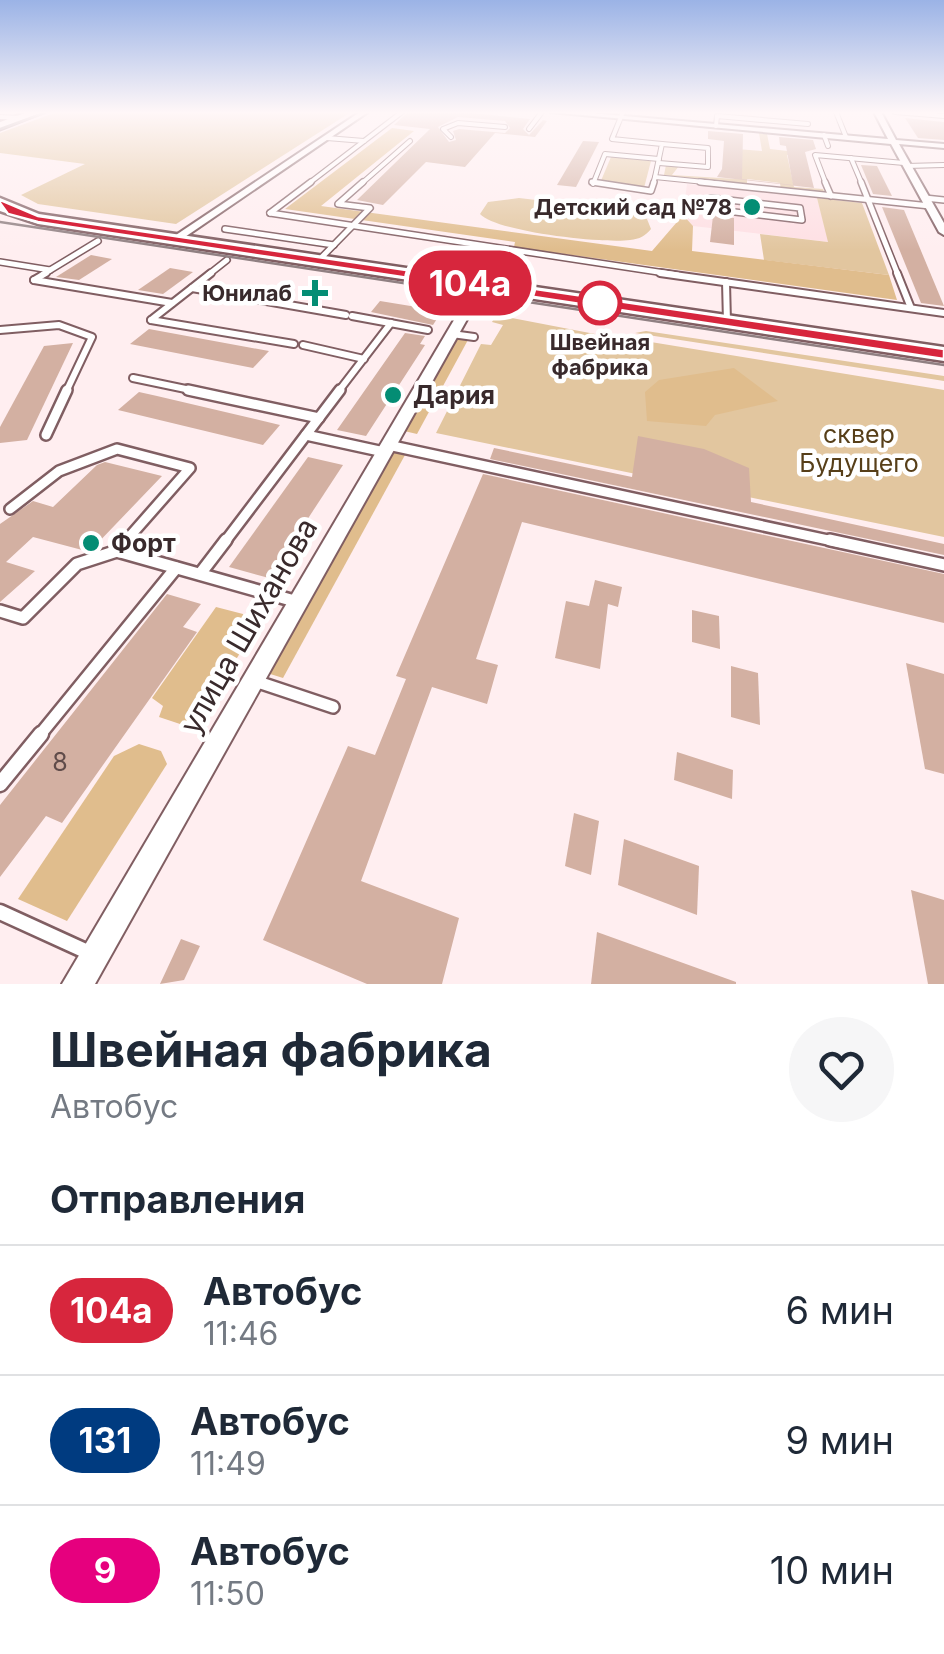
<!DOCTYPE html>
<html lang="ru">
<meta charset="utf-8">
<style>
body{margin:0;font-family:Inter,sans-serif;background:#f6f6f7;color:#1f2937;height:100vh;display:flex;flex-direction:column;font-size:38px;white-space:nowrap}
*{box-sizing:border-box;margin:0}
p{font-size:32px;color:#747a83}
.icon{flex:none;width:55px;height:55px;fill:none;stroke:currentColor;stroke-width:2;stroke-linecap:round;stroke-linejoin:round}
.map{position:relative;height:984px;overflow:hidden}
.drawer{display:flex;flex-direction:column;background:#fff;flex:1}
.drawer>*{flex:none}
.badge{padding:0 20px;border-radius:32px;font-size:35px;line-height:65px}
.map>.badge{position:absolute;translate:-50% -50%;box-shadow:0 0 0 5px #fff}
h2{padding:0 50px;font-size:38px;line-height:90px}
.round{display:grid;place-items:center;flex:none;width:105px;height:105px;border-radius:52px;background:#f6f6f7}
.head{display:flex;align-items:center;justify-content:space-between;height:170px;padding:0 50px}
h1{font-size:48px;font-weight:700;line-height:75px}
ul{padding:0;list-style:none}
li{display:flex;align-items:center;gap:30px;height:130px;padding:0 50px;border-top:2px solid #e0e1e3}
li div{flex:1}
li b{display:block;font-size:38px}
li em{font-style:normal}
li .badge{min-width:110px;font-weight:700;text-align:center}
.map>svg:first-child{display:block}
.built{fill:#fedfe3}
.green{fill:#e2c69f}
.forest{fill:#e0bd8d}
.building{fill:#d3b0a2;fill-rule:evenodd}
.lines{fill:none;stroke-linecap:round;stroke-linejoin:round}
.service-far5-casing{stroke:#805e62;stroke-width:6}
.service-far4-casing{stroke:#805e62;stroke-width:8}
.service-far3-casing{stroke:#805e62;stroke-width:10}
.service-far2-casing{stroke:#805e62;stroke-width:14}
.service-far1-casing{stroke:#805e62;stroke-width:16}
.service-casing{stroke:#805e62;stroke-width:19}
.minor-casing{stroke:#805e62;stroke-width:4}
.secondary-casing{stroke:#805e62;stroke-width:5}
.trunk-casing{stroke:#805e62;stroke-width:5}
.service-far5{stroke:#fff;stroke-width:4}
.service-far4{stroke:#fff;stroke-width:5}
.service-far3{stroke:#fff;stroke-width:6}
.service-far2{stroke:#fff;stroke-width:9}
.service-far1{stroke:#fff;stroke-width:11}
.service{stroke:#fff;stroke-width:14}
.minor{fill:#fff;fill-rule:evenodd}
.secondary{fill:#fff;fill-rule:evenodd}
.trunk{fill:#fff;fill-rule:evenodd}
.tram{stroke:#908082;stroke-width:2.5}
.line{fill:#d7263d;stroke:#fff;stroke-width:2.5}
.poi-dot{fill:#048d74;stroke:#fff;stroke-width:4}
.stop-dot{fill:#fff;stroke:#d7263d;stroke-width:5}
.labels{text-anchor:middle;stroke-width:9;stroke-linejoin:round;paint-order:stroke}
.far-poi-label{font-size:22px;font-weight:bold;fill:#392a2c;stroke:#fff;text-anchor:end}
.far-stop-label{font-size:22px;font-weight:bold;fill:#392a2c;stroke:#fff}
.poi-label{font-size:25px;font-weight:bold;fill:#392a2c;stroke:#fff;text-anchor:start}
.park-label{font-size:25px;fill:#573f19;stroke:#fff}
.near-number-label{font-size:25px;fill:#604c4a}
.near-street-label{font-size:30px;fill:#392a2c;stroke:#fff}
</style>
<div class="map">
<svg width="944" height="984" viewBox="0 0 944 984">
<rect width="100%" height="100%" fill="#ffeef0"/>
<path class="built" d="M687 184 817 198 829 242 693 226 683 215Z"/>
<g class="green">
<path d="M57 112H351L176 224 38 204 21 195 85 164 0 153V133Z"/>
<path d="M759 133 767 134 770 149 805 153 787 155 794 187 823 189 825 194 781 190 780 183 747 179V186L664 175 666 165 679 166 672 175 737 179 724 148 762 151Z"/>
<path d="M611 157 651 161 644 188 600 183Z"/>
<path d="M519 198 623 210 647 219 651 229C645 236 640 239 630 240 605 244 496 232 480 214L488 202Z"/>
<path d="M817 198 862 203 889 275 764 260 760 234 828 242Z"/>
<path d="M496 315 595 334 594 340 612 343 614 336 944 390V537L436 433 481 344 491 345 503 325 492 322Z"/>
<path d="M646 331 944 376V381L635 333Z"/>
</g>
<g class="forest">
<path d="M392 128 414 131 321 206 652 251 683 215 693 226 692 251 889 275 897 300 514 247 515 242 285 209Z"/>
<path d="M456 337 469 338 417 434 404 431Z"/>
<path d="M734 368 778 401 715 415 706 426 647 421 645 392 659 380Z"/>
<path d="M391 452 405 455 283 678 267 673Z"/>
<path d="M216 607 243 614 251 635 204 712 183 725 159 717 163 706 152 698Z"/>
<path d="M139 744 161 751 167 764 67 921 18 899 114 756Z"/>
</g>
<g class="building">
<path d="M408 112H464L530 119 523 129 529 135 543 120 547 121 535 137 495 133 465 167 426 162 383 205 357 200 430 129 394 125ZM458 117 505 121 510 128 505 133 459 129 453 131 456 140 449 142 438 127Z"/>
<path d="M905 118 944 122V140L918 138Z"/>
<path d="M708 131 743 134 742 179 793 185 786 146 780 145 779 137 813 140 816 149 805 152 814 188 717 177 722 169 724 141 708 139Z"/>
<path d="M583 141 599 142 576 187 557 185Z"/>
<path d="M861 165 877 166 892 196 873 194Z"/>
<path d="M882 207 904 210 944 306 921 303Z"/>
<path d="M713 216 734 218V245L710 242Z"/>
<path d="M91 255 112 259 79 280 56 277Z"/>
<path d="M170 268 193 272 163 294 138 290Z"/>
<path d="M380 301 429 309 442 311 433 325 371 312Z"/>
<path d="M149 329 252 348 269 351 253 368 130 344Z"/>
<path d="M405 333 425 336 420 344 425 345 366 436 337 430Z"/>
<path d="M73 343 27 440 0 443V427L44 346Z"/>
<path d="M139 392 157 396 280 425 263 445 118 410Z"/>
<path d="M638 436 704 449 749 468 751 502 944 544V555L490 459 494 448 632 477Z"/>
<path d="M308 457 343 465 269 578 229 567Z"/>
<path d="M105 462 162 476 92 549 86 551 33 537 6 562 35 571 0 602V524L33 501 53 507 97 465Z"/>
<path d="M483 474 944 574V623L522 522 476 659 498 665 487 704 432 687 361 881 459 918 442 984H367L263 940 348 746 375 755 406 679 396 676Z"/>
<path d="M595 580 622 587 618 607 608 604 600 669 555 658 566 601 589 606Z"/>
<path d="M167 594 201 604 183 627 197 632 62 823 46 816 0 877V805Z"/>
<path d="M692 610 719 616 720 649 692 642Z"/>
<path d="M906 663 944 674V774L925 769Z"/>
<path d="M731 666 758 673 760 725 731 717Z"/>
<path d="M677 752 733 770 732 799 674 780Z"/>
<path d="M574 813 599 821 591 875 565 866Z"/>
<path d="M624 839 699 866 697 915 618 885Z"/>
<path d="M911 890 944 900V984H928Z"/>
<path d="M597 932 736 982V984H591Z"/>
<path d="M181 939 200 946 184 980 160 984Z"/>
</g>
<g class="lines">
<defs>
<g id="service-far5">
<path d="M623 112 612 139 662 144 655 177 724 184"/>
<path d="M836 112 846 137"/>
<path d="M895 112 944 116"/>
<path d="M0 117 21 118"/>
<path d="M716 126 717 116 808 124"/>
<path d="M529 129 542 112"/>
<path d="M824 135 828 146"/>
<path d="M451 137 443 129 458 123 505 127"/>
<path d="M327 138 364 141"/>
<path d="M851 158 862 184"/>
<path d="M659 163 708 167V148L662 144"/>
<path d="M906 166 944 165"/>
<path d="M308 184 402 112"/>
<path d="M361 184 410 141"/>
<path d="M593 184 605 154 659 159"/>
<path d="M653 184 655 177"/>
<path d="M826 184 815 155 904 163"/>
</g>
<g id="service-far4">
<path d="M592 182 651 191 654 182"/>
<path d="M700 182 930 206"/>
<path d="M825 182 831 196"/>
<path d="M861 182 898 275"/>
<path d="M711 198 800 208 802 220 710 209Z"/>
<path d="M925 198 944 200"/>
<path d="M270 213 678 275"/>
<path d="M270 213 311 182"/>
<path d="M225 229 334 245"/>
<path d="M319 260 370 208 338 204 363 182"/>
<path d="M0 262 50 270"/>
<path d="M42 275 98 241"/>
<path d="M208 275 227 260"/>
</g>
<g id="service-far3">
<path d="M660 273 944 313"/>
<path d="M897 273 911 308"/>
<path d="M34 280 172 303"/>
<path d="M34 280 46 273"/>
<path d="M726 282 727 322"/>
<path d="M192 288 346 315"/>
<path d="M352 316 428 330"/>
<path d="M151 320 294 344"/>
<path d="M151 320 211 273"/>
<path d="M0 330 59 325 92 337 66 392"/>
<path d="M452 334 474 337"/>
<path d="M303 345 364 359"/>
<path d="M133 378 200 392"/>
<path d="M338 392 391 323"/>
</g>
<g id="service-far2">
<path d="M188 390 319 418"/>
<path d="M46 435 67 390"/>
<path d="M306 435 384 452"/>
<path d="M388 445 842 543"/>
<path d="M10 509 59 471 117 449 190 468 124 543"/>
<path d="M224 543 340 390"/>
</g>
<g id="service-far1">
<path d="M126 540 117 551 298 602"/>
<path d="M830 540 944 565"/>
<path d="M200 574 226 540"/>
<path d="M0 611 23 618 77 564 117 551"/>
<path d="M255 681 333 707"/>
<path d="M39 736 176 568"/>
</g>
<g id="service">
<path d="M0 784 41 734"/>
<path d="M0 912 92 954"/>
</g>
<g id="minor">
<path d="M360 112H368L179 241 170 239Z"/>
<path d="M550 112H579L888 139 874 112H881L896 140 944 144V148L899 144 944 223V235L939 232 891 144Z"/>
<path d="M473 294 479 298 95 984H62L467 298Z"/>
</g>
<path id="secondary" d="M28 112H43L0 129V122Z"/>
<path id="trunk" d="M0 198 39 214 944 347V361L38 224 0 211Z"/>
</defs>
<use href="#service-far5" class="service-far5-casing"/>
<use href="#service-far4" class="service-far4-casing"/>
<use href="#service-far3" class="service-far3-casing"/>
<use href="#service-far2" class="service-far2-casing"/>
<use href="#service-far1" class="service-far1-casing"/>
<use href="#service" class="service-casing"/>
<use href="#minor" class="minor-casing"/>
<use href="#secondary" class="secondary-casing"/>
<use href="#trunk" class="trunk-casing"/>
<use href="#service-far5" class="service-far5"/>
<use href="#service-far4" class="service-far4"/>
<use href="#service-far3" class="service-far3"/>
<use href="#service-far2" class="service-far2"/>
<use href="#service-far1" class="service-far1"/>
<use href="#service" class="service"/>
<use href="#minor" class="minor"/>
<use href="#secondary" class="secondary"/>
<use href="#trunk" class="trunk"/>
<g class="tram">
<path d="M0 129 47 112"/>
<path d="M0 222 944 365"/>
</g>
</g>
<linearGradient id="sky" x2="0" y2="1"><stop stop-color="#9bb3e6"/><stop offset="0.45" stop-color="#fff7f8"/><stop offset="1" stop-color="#fff7f8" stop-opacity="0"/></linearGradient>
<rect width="944" height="250" fill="url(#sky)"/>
<path class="line" d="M0 200 38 216 944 349V359L38 222 8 214 0 203Z"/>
<g class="poi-dot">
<circle cx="752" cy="207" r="10"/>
<path d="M310 278h10v10h10v10h-10v10h-10v-10h-10v-10h10z"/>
<circle cx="393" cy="395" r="10"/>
<circle cx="91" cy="543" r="10"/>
</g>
<circle class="stop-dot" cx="600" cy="303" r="20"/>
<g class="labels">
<g class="far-poi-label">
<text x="732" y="215">Детский сад №78</text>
<text x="292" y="301">Юнилаб</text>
</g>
<g class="far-stop-label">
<text x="600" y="350">Швейная<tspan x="600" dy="25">фабрика</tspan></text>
</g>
<g class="poi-label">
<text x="413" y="404">Дария</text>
<text x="111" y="552">Форт</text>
</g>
<g class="park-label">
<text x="859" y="443">сквер<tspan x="859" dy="29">Будущего</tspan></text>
</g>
<g class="near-number-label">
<text x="60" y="771">8</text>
</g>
<g class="near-street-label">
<text transform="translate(249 626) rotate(-60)" y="10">улица Шиханова</text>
</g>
</g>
</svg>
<b class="badge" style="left:470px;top:283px;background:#d7263d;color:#fff">104а</b>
</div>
<section class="drawer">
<div class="head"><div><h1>Швейная фабрика</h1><p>Автобус</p></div><a class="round"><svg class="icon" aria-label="heart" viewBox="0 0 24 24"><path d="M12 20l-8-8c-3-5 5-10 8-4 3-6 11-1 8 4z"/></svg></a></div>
<h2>Отправления</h2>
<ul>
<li><span class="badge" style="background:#d7263d;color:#fff">104а</span><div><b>Автобус</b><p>11:46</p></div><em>6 мин</em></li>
<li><span class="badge" style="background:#003b80;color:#fff">131</span><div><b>Автобус</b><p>11:49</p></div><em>9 мин</em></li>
<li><span class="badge" style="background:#e6007e;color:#fff">9</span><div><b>Автобус</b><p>11:50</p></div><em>10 мин</em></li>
</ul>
</section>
